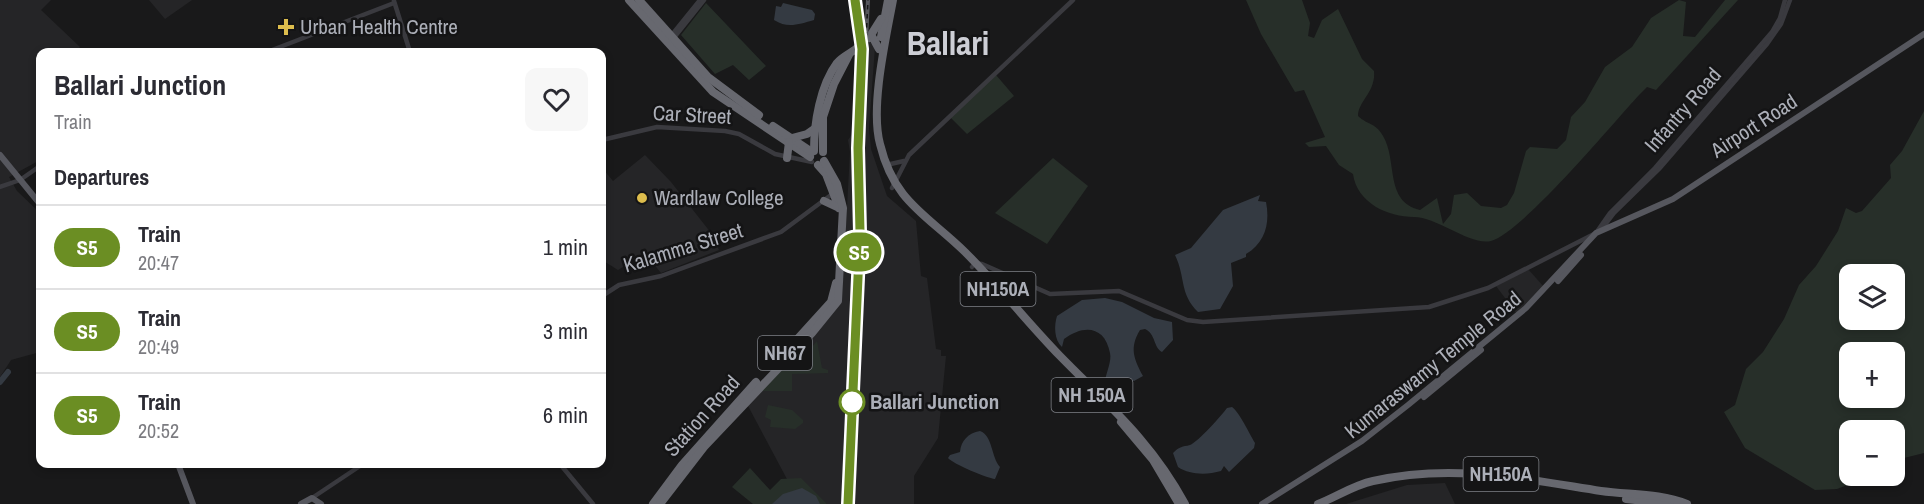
<!DOCTYPE html>
<meta charset="utf-8">
<style>
body{margin:0;font-family:"Archivo Narrow",sans-serif;background:#f7f7f7;color:#2b2b33;height:100vh;display:flex;flex-direction:column;font-size:22px;white-space:nowrap}
*{box-sizing:border-box;margin:0}
p{font-size:20px;color:#7c7c81}
.icon{flex:none;width:33px;height:33px;fill:none;stroke:currentColor;stroke-width:2;stroke-linecap:round;stroke-linejoin:round}
.map{position:relative;flex:1;overflow:hidden}
.details{position:absolute;left:36px;top:48px;width:570px;height:420px;display:flex;flex-direction:column;background:#fff;border-radius:12px;box-shadow:0 3px 9px #0003}
.details>*{flex:none}
.badge{padding:0 12px;border-radius:20px;font-size:21px;line-height:39px}
.buttons{position:absolute;left:1839px;top:264px;display:grid;gap:12px}
.buttons a{display:grid;place-items:center;width:66px;height:66px;border-radius:12px;background:#fff;box-shadow:0 3px 9px #0003;font-size:30px}
.map>.badge{position:absolute;translate:-50% -50%;box-shadow:0 0 0 3px #fff}
h2{padding:0 18px;font-size:22px;line-height:54px}
.round{display:grid;place-items:center;flex:none;width:63px;height:63px;border-radius:12px;background:#f7f7f7}
.headline{display:flex;align-items:center;justify-content:space-between;height:102px;padding:0 18px}
h1{font-size:28px;font-weight:800;line-height:45px}
ul{padding:0;list-style:none}
li{display:flex;align-items:center;gap:18px;height:84px;padding:0 18px;border-top:2px solid #e1e1e2}
li div{flex:1}
li b{display:block;font-size:22px}
li em{font-style:normal}
li .badge{min-width:66px;font-weight:700;text-align:center}
.map>svg:first-child{display:block}
.built{fill:#252527}
.green{fill:#272f29;fill-rule:evenodd}
.water{fill:#343a42}
.lines{fill:none;stroke-linecap:round;stroke-linejoin:round}
.river{stroke:#343a42;stroke-width:6}
.minor{stroke:#3a3a3f;stroke-width:4.5}
.major{stroke:#56575e;stroke-width:6}
.highway{stroke:#67686f;stroke-width:8}
.rail-casing{stroke:#55565c;stroke-width:4}
.rail{stroke:#141415;stroke-width:1.5;stroke-dasharray:4.5;stroke-linecap:butt}
.highway-bridge{stroke:#67686f;stroke-width:8}
.line-casing{stroke:#fff;stroke-width:14}
.line{stroke:#6b8e23;stroke-width:9}
.poi-dot{fill:#ddbd4d;stroke:#141415;stroke-width:2}
.stop-dot{fill:#fff;stroke:#6b8e23;stroke-width:3}
.labels{text-anchor:middle;stroke-width:5;stroke-linejoin:round;paint-order:stroke}
.shield{fill:#141415;stroke:#7e8087;stroke-width:1.5}
.shield-label{font-size:20px;font-weight:bold;fill:#acafb8}
.poi-label{font-size:21px;fill:#acafb8;stroke:#141415;text-anchor:start}
.street-label{font-size:21px;fill:#acafb8;stroke:#141415}
.stop-label{font-size:21px;font-weight:bold;fill:#acafb8;stroke:#141415;text-anchor:start}
.town-label{font-size:33px;font-weight:bold;fill:#cdced5;stroke:#141415}
</style>
<div class="map">
<svg width="1924" height="504" viewBox="0 0 1924 504">
<rect width="100%" height="100%" fill="#19191a"/>
<g class="built">
<path d="M0 0H51L41 10 80 47 76 52H40V160L9 177 17 191 40 213V352L11 360 0 377Z"/>
<path d="M149 0H192L165 19Z"/>
<path d="M869 41 875 47 869 128 871 149 887 196 916 221 921 276 927 278 936 349 941 350V356H946L938 438 914 476V504H827L788 481 747 404 842 299 850 152 848 140 855 130 857 54Z"/>
<path d="M645 155 671 182 711 233 719 250 661 273 649 258 638 265 634 260 618 270 602 260V171L603 169 613 181Z"/>
<path d="M1528 269 1544 287 1517 314 1496 286Z"/>
<path d="M1445 483 1455 504H1346L1407 485Z"/>
</g>
<g class="green">
<path d="M1246 0H1302L1310 23 1308 36 1314 38 1322 20 1338 9 1362 59 1374 71C1376 92 1358 101 1358 116 1369 126 1375 122 1383 136 1398 161 1384 201 1420 210L1437 198 1443 224 1451 214 1454 195 1467 193 1481 206 1501 208 1507 205 1514 193 1526 151 1530 147 1557 149 1566 140 1571 117 1585 102 1605 67 1632 47 1651 18 1679 0 1686 2 1683 36 1695 37 1725 0H1738L1656 90 1647 87 1640 94C1612 124 1524 231 1491 241 1471 246 1437 217 1414 217 1388 217 1357 203 1353 174L1339 165 1326 146 1309 147 1305 143 1325 137 1304 90 1295 92 1261 34Z"/>
<path d="M706 3 766 66 749 80 733 65 715 74 681 35Z"/>
<path d="M996 75 1014 96 967 134 950 117Z"/>
<path d="M1924 111V453L1904 458 1895 465 1894 430H1850V476H1871L1837 489 1815 490 1745 448 1724 412 1735 405 1746 369 1763 352 1784 319 1799 285 1816 266 1838 231 1846 208 1856 213 1862 211 1891 178 1890 165 1902 151ZM1850 274H1894V320H1850ZM1894 352V398H1850V352Z"/>
<path d="M1053 158 1088 186 1047 244 995 213Z"/>
<path d="M817 341 822 368 828 370V373L792 374V391H758L796 349 807 353Z"/>
<path d="M768 405 792 410 803 420V423L795 429 770 427 771 420 765 417Z"/>
<path d="M750 468 770 490 781 479 801 478 827 504H753L732 487Z"/>
</g>
<g class="water">
<path d="M783 3 812 10 815 14 814 20C799 24 788 29 774 20L776 6 781 7Z"/>
<path d="M1260 195 1258 201 1266 202C1270 222 1266 242 1246 254V257L1231 263 1233 286 1220 309 1198 312C1179 293 1186 278 1175 255L1191 248 1223 210Z"/>
<path d="M1105 298 1122 302 1154 318 1172 322 1173 340 1162 352C1153 347 1156 334 1145 329L1140 330C1129 348 1134 359 1143 376L1134 381 1124 378 1118 385 1105 381C1106 373 1112 361 1110 353 1105 326 1084 324 1064 339L1062 347C1054 340 1054 325 1057 316L1082 300Z"/>
<path d="M1232 407C1240 413 1249 433 1255 443L1254 448 1229 472 1224 466 1221 471C1207 475 1190 475 1178 467L1173 453C1180 446 1182 447 1190 445 1198 442 1222 415 1227 408Z"/>
<path d="M980 431C993 436 991 457 1000 467L995 479C987 478 953 464 948 458L950 455 960 452C961 441 968 433 980 431Z"/>
<path d="M802 488 816 496 820 504H772L783 494Z"/>
</g>
<g class="lines">
<path class="river" d="M0 382 8 372"/>
<g class="minor">
<path d="M394 1 410 52"/>
<path d="M671 36 700 0"/>
<path d="M672 40 704 0"/>
<path d="M267 52 394 3"/>
<path d="M602 140 657 127 725 131 739 134 775 154 812 162"/>
<path d="M886 165 904 161"/>
<path d="M0 187 20 180 40 166"/>
<path d="M892 188 909 155 1073 0"/>
<path d="M1601 230 1614 213 1659 169 1767 44 1781 24 1790 0"/>
<path d="M972 267 975 263 982 264 1050 294 1119 291 1187 320 1203 322 1429 307 1488 288 1596 233 1610 213 1655 168 1772 32 1780 18 1785 0"/>
<path d="M602 296 619 285 661 276 781 232 835 192"/>
<path d="M560 464 593 504"/>
<path d="M312 498 363 464"/>
</g>
<g class="major">
<path d="M0 155 40 204"/>
<path d="M1558 281 1581 255"/>
<path d="M1424 397 1481 350"/>
<path d="M178 464 193 504"/>
<path d="M301 504 312 498 321 504"/>
<path d="M1262 504 1362 441 1408 405 1526 308 1596 233 1673 199 1924 34"/>
</g>
<g class="highway">
<path d="M629 0 713 92 810 157"/>
<path d="M639 0 708 77 759 115"/>
<path d="M893 0C886 38 870 107 880 144 894 202 926 214 965 252 998 285 1027 322 1060 356 1108 405 1152 442 1185 504"/>
<path d="M881 37 888 0"/>
<path d="M869 38 881 19"/>
<path d="M873 38 879 49"/>
<path d="M773 126 812 152"/>
<path d="M792 138 807 134 817 127"/>
<path d="M814 151C814 123 820 86 837 63 842 57 849 54 856 49"/>
<path d="M823 152V117L834 84 849 55"/>
<path d="M787 158 789 142"/>
<path d="M818 165 826 174 839 208"/>
<path d="M824 201 839 208"/>
<path d="M792 345 831 302 836 283"/>
<path d="M1121 422 1153 460 1179 504"/>
<path d="M1626 499 1672 504"/>
<path d="M653 504 682 465 756 382"/>
<path d="M660 504 704 447 812 333 838 301 843 208 837 184 824 161"/>
<path d="M1318 504C1336 497 1354 485 1373 481 1452 463 1524 479 1601 491 1630 495 1660 493 1687 504"/>
</g>
<defs>
<g id="rail">
<path d="M855 0 860 26"/>
<path d="M851 504 862 255 860 159 868 0"/>
</g>
</defs>
<use href="#rail" class="rail-casing"/>
<use href="#rail" class="rail"/>
<path class="highway-bridge" d="M856 49 866 39"/>
</g>
<g class="lines">
<defs>
<path id="line" d="M848 504 860 232 858 148 862 49 855 0"/>
</defs>
<use href="#line" class="line-casing"/>
<use href="#line" class="line"/>
</g>
<g class="poi-dot">
<path d="M283 18h6v6h6v6h-6v6h-6v-6h-6v-6h6z"/>
<circle cx="642" cy="198" r="6"/>
</g>
<circle class="stop-dot" cx="852" cy="402" r="12"/>
<g class="labels">
<g class="shield">
<rect x="960.5" y="272" width="75" height="34" rx="4.5"/>
<rect x="758" y="336" width="54" height="34" rx="4.5"/>
<rect x="1051.5" y="378" width="81" height="34" rx="4.5"/>
<rect x="1463.5" y="457" width="75" height="34" rx="4.5"/>
</g>
<g class="shield-label">
<text x="998" y="296">NH150A</text>
<text x="785" y="360">NH67</text>
<text x="1092" y="402">NH 150A</text>
<text x="1501" y="481">NH150A</text>
</g>
<g class="poi-label">
<text x="300" y="34">Urban Health Centre</text>
<text x="654" y="205">Wardlaw College</text>
</g>
<g class="street-label">
<text transform="translate(1683 110) rotate(-49)" y="7">Infantry Road</text>
<text transform="translate(692 115) rotate(3)" y="7">Car Street</text>
<text transform="translate(1754 126) rotate(-33)" y="7">Airport Road</text>
<text transform="translate(683 248) rotate(-17)" y="7">Kalamma Street</text>
<text transform="translate(1433 365) rotate(-39)" y="7">Kumaraswamy Temple Road</text>
<text transform="translate(702 416) rotate(-48)" y="7">Station Road</text>
</g>
<g class="stop-label">
<text x="870" y="409">Ballari Junction</text>
</g>
<g class="town-label">
<text x="948" y="55">Ballari</text>
</g>
</g>
</svg>
<div class="buttons">
<a><svg class="icon" aria-label="layers" viewBox="0 0 24 24"><path d="M12 4l9 5-9 5-9-5zM3 14l9 5 9-5"/></svg></a>
<a>+</a>
<a>−</a>
</div>
<b class="badge" style="left:859px;top:252px;background:#6b8e23;color:#fff">S5</b>
<section class="details">
<div class="headline"><div><h1>Ballari Junction</h1><p>Train</p></div><a class="round"><svg class="icon" aria-label="heart" viewBox="0 0 24 24"><path d="M12 20l-8-8c-3-5 5-10 8-4 3-6 11-1 8 4z"/></svg></a></div>
<h2>Departures</h2>
<ul>
<li><span class="badge" style="background:#6b8e23;color:#fff">S5</span><div><b>Train</b><p>20:47</p></div><em>1 min</em></li>
<li><span class="badge" style="background:#6b8e23;color:#fff">S5</span><div><b>Train</b><p>20:49</p></div><em>3 min</em></li>
<li><span class="badge" style="background:#6b8e23;color:#fff">S5</span><div><b>Train</b><p>20:52</p></div><em>6 min</em></li>
</ul>
</section>
</div>
